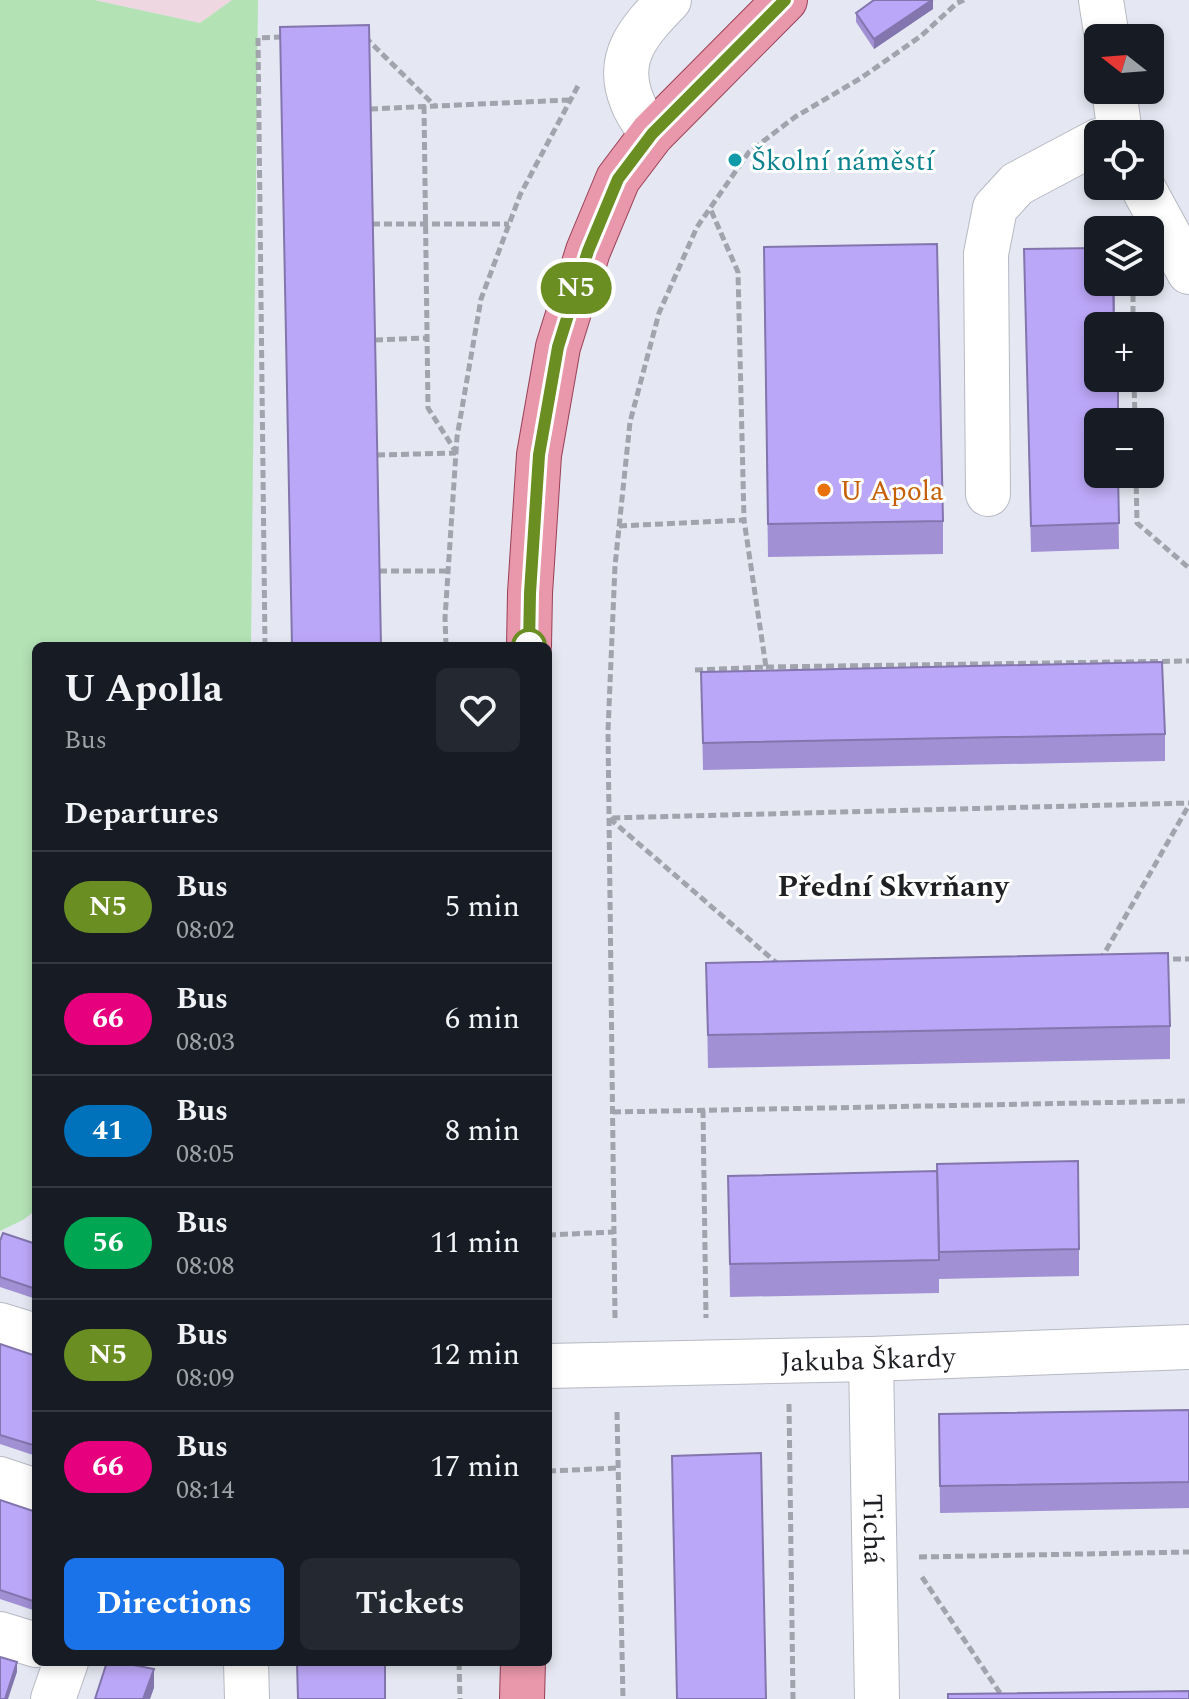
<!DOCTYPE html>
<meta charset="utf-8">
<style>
body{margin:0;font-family:Spectral,serif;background:#242831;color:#f1f3f6;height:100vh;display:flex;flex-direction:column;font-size:30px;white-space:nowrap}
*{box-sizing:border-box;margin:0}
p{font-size:26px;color:#9ea1a6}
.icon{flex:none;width:44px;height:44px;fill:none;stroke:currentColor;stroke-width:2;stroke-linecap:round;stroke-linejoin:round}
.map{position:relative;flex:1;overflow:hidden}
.drawer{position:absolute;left:32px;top:642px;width:520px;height:1024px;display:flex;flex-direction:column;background:#171b24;border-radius:12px;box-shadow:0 4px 12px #0003}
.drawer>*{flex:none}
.badge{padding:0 16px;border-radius:26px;font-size:28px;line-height:52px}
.needle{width:52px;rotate:287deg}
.buttons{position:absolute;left:1084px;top:24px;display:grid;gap:16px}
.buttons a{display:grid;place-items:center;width:80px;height:80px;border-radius:12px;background:#171b24;box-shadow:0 4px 12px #0003;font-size:40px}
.map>.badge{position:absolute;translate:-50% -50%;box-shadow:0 0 0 4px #fff}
h2{padding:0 32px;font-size:30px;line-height:72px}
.round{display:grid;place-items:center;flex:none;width:84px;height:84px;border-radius:12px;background:#242831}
.overview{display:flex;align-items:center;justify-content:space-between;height:136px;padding:0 32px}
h1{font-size:38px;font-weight:700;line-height:60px}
.button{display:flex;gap:16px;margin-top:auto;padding:16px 32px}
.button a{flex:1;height:92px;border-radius:12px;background:#1a73e8;color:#fff;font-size:32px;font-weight:700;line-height:92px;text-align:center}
.button a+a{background:#242831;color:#f1f3f6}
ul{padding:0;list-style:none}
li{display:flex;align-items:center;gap:24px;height:112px;padding:0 32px;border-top:2px solid #363941}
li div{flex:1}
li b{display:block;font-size:30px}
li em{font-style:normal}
li .badge{min-width:88px;font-weight:700;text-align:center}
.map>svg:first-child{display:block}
.education{fill:#efd7e1}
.green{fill:#b3e2b5}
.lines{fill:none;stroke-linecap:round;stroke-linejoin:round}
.minor-casing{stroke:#b7b9c3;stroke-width:46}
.major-casing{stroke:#994057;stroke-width:46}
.path{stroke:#a1a4ac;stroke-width:5;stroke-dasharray:8 4;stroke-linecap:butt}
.minor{stroke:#fff;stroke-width:44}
.major{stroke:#e997aa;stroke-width:44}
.wall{fill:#a190d4}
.shaded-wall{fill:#8375ad}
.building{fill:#bba7f7;stroke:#8375ad;stroke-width:2}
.line-casing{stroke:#fff;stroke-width:18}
.line{stroke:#6b8e23;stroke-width:12}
.culture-dot{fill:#0f9aa8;stroke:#fff;stroke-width:3}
.food-dot{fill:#e8710a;stroke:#fff;stroke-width:3}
.stop-dot{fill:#fff;stroke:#6b8e23;stroke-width:4}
.labels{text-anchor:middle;stroke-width:6;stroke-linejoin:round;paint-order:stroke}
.culture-label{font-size:28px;fill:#0d838f;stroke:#fff;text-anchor:start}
.food-label{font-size:28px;fill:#c56008;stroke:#fff;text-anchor:start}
.street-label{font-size:28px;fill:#1f2024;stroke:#fff}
.neighbourhood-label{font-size:30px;font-weight:bold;fill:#1f2024;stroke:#fff}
</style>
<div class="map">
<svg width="1189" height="1699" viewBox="0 0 1189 1699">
<rect width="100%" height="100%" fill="#e5e8f2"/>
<path class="education" d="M94 0H232L200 23Z"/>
<path class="green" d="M0 0H94L200 23 232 0H258L251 646H36V1210L23 1220 0 1231Z"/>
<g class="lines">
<defs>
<g id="minor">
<path d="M1101 0 1107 38"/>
<path d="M1114 90 1120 134"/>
<path d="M652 134C645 124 636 113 632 101 614 57 640 30 669 0"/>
<path d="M1142 186 1189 272"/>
<path d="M988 494 986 254 995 208 1017 184 1098 141"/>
<path d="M0 1325 36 1336"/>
<path id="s1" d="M871 1359 877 1699"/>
<path id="s2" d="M548 1366 871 1359 1189 1347"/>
<path d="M0 1479 36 1491"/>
<path d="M0 1634 36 1645"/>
<path d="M246 1662 247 1699"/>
<path d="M53 1699 66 1662"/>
</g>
<g id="major">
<path d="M529 646 530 593 539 455 558 347 588 251 618 179 652 134 785 0"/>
<path d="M522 1699 523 1662"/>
</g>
</defs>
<use href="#minor" class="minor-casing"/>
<use href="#major" class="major-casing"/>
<g class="path">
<path d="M365 37 435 106"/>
<path d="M424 106 428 408 456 452"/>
<path d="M370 109 569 100"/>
<path d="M372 224H509"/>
<path d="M1133 326V294L1147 291"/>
<path d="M375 340 427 338"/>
<path d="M1134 378 1135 422"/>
<path d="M377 455 456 453"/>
<path d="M1136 474 1137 523 1189 568"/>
<path d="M619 526 744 520 738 272 710 208"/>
<path d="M379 571H448"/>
<path d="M265 646 258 38 283 37"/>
<path d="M446 646 445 618 457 437 481 299 520 195 579 84"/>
<path d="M766 667 1189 661"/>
<path d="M695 670 766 667 744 520"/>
<path d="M1161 959H1189"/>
<path d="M1100 961 1189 805"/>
<path d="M779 965 609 818 1189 803"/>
<path d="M703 1110 706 1318"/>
<path d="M613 1112 1189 1101"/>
<path d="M548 1235 614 1232"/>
<path d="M615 1318 608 731 615 566 630 422 659 313 697 227 749 152 795 117 861 78 921 36 957 3 964 0"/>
<path d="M789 1404 793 1699"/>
<path d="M617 1412 623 1699"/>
<path d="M548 1471 618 1468"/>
<path d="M919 1557 1189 1552"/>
<path d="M922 1577 1004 1699"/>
<path d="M459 1662 460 1699"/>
</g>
<use href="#minor" class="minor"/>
<use href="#major" class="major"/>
</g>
<g class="wall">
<path d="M933 0V9L874 49 856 22V13Z"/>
<path d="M1024 249 1115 282V311H1113L1115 383H1118V422H1098L1118 474 1119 549 1031 552Z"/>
<path d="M764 280 943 521V554L768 557Z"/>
<path d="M701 672 1165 734V761L703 770Z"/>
<path d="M706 963 1170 1026V1059L708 1068Z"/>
<path d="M728 1176 1079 1249V1276L939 1279V1272V1293L730 1297Z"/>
<path d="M0 1241 36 1244V1299L0 1287Z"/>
<path d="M0 1344 36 1356V1456L0 1444Z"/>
<path d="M1189 1410V1508L940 1513 939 1414Z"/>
<path d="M0 1500 36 1512V1611L0 1599Z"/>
</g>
<g class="shaded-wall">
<path d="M932 0H933V9L874 49V39Z"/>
<path d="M17 1662V1672L8 1699H5Z"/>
<path d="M154 1669V1688L150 1699H143Z"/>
</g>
<g class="building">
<path d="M874 0H932L874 39 856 13Z"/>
<path d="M369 25 381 646H292L280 27Z"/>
<path d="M937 244 943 521 768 524 764 247Z"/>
<path d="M1098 248V282H1115V284L1113 285 1114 326H1098V378H1115V383H1118V420H1116V422H1098V474H1118L1119 523 1031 526 1024 249Z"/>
<path d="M1162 662 1165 734 703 743 701 672Z"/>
<path d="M1168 953 1170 1026 708 1035 706 963Z"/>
<path d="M1078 1161 1079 1249 939 1252 937 1164Z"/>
<path d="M937 1171 939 1260 730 1264 728 1176Z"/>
<path d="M3 1233 36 1244V1289L0 1277V1241Z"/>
<path d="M0 1344 36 1356V1446L0 1435Z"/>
<path d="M1189 1410V1482L940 1486 939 1414Z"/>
<path d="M761 1453 766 1699H677L672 1456Z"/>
<path d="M0 1500 36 1512V1602L0 1590Z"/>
<path d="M0 1657 17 1662 5 1699H0Z"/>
<path d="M107 1662H118L154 1669 143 1699H95Z"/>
<path d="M297 1662H385V1699H298Z"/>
<path d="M1189 1691V1699H948V1694Z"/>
</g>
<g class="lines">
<defs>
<path id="line" d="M529 646 530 593 539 455 558 347 588 251 618 179 652 134 785 0"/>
</defs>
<use href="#line" class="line-casing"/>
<use href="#line" class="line"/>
</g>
<circle class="culture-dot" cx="735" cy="160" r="8"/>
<circle class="food-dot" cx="824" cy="490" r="8"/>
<circle class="stop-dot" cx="529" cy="646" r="16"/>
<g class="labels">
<g class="culture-label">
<text x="751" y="170">Školní náměstí</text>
</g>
<g class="food-label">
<text x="840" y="500">U Apola</text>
</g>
<g class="street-label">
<text dy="10" stroke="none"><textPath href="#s2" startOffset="320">Jakuba Škardy</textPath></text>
<text dy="10" stroke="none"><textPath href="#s1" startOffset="170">Tichá</textPath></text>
</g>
<g class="neighbourhood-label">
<text x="893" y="896">Přední Skvrňany</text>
</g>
</g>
</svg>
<div class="buttons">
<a><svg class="needle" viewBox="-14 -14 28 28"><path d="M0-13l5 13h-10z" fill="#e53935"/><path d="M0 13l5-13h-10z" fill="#9ea1a6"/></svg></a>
<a><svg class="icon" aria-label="locate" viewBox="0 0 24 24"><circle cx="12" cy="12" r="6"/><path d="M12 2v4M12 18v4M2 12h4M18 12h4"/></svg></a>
<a><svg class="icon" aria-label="layers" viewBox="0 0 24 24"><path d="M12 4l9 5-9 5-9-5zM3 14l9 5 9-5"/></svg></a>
<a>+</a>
<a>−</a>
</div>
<b class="badge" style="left:576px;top:288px;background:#6b8e23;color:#fff">N5</b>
<section class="drawer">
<div class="overview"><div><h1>U Apolla</h1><p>Bus</p></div><a class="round"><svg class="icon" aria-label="heart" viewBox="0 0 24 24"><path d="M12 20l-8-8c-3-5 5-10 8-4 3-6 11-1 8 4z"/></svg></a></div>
<h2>Departures</h2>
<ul>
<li><span class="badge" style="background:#6b8e23;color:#fff">N5</span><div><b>Bus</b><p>08:02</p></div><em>5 min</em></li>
<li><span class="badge" style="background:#e6007e;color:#fff">66</span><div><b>Bus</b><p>08:03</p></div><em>6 min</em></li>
<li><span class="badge" style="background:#0072bc;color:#fff">41</span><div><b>Bus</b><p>08:05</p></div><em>8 min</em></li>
<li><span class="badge" style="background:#00a651;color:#fff">56</span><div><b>Bus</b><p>08:08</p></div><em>11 min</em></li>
<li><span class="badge" style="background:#6b8e23;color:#fff">N5</span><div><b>Bus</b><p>08:09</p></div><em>12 min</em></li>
<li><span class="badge" style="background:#e6007e;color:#fff">66</span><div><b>Bus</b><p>08:14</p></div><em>17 min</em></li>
</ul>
<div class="button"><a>Directions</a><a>Tickets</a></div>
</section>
</div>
